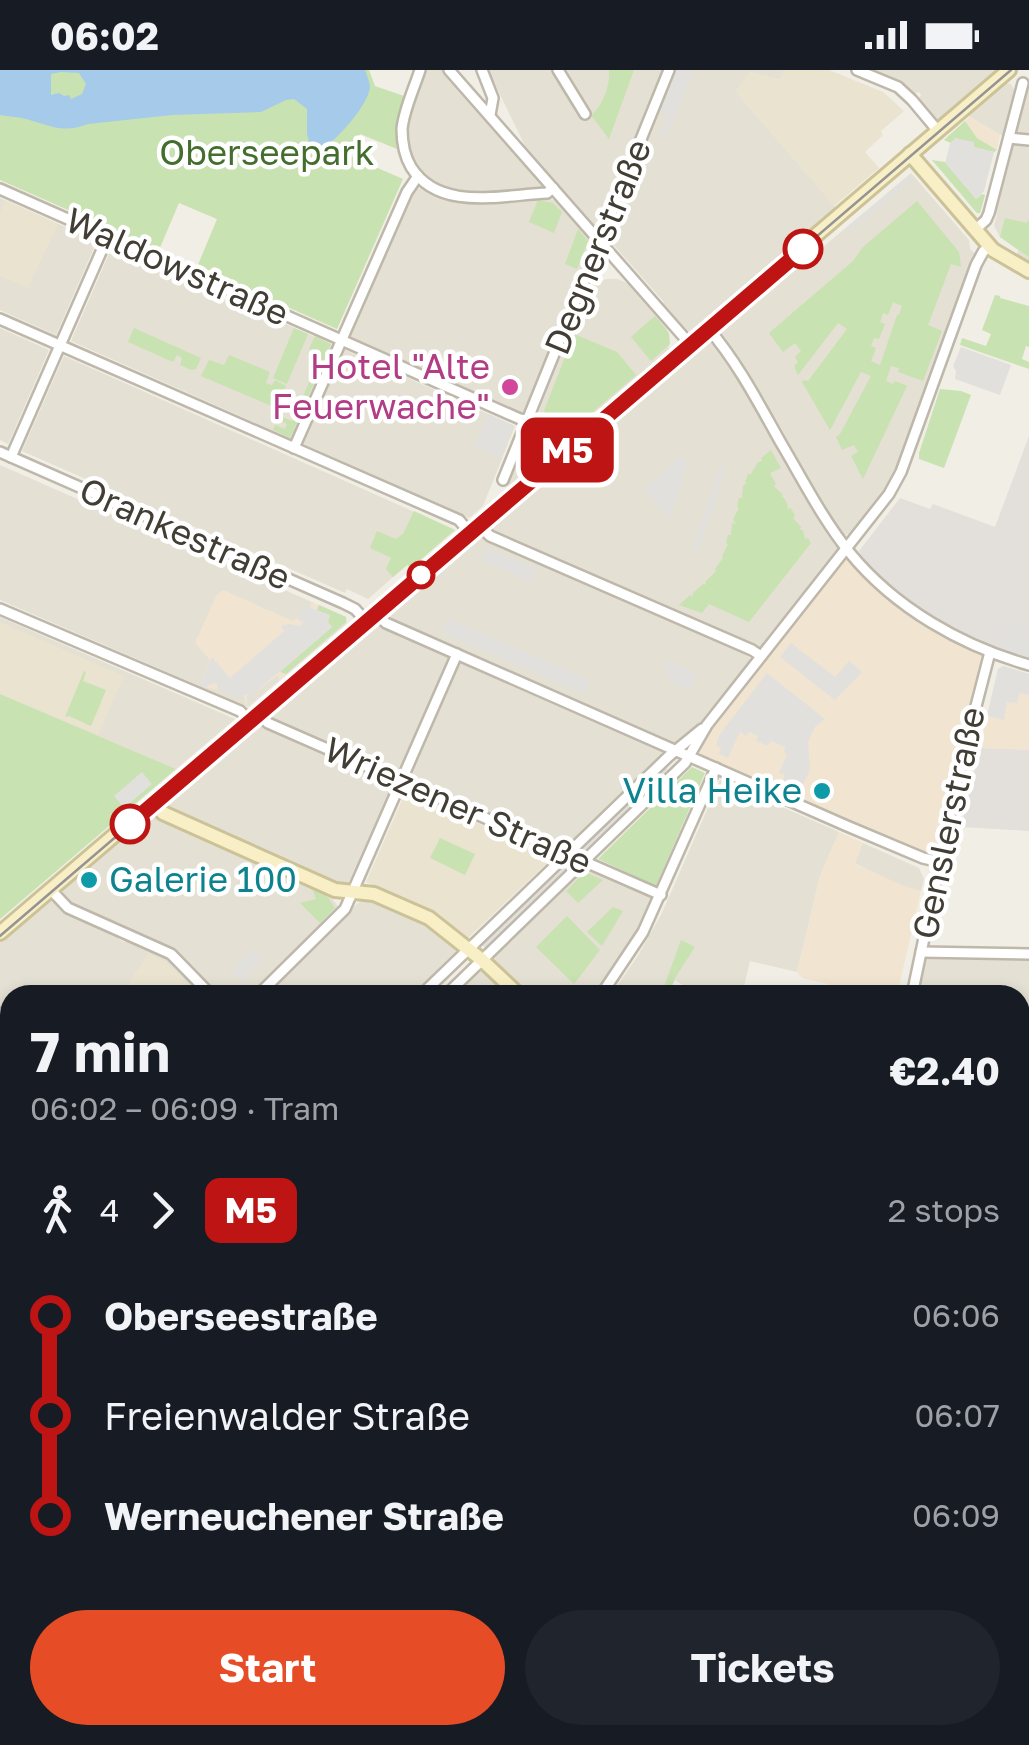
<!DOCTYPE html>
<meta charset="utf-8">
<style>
body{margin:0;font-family:"Golos Text",sans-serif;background:#20242c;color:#f1f3f6;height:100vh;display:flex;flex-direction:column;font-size:38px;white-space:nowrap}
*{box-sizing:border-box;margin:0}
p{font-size:32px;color:#9ea1a6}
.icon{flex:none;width:55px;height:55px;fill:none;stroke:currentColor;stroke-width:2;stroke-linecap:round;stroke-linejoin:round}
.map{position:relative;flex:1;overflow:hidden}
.panel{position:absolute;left:0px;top:915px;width:1030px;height:760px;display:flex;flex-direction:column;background:#171b24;border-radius:30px 30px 0 0;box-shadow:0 5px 15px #0003}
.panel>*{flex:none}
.badge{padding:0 20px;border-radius:15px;font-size:35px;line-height:65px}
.map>.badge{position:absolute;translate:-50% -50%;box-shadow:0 0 0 5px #fff}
.legs{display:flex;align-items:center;gap:15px;height:110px;padding:0 30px;font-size:32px}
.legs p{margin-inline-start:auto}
.headline{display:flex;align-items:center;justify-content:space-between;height:170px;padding:0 30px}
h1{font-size:55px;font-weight:700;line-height:75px}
.action{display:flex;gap:20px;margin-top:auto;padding:20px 30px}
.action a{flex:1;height:115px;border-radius:60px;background:#e64d26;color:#fff;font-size:40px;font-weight:700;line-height:115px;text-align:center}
.action a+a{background:#20242c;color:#f1f3f6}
ul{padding:0 30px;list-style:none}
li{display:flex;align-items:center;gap:35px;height:100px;font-size:38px}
li i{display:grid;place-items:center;width:15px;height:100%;margin:0 12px;background:currentColor}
li i::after{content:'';width:25px;height:25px;margin:-12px;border:8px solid;border-radius:50%;background:#171b24}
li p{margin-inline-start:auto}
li:first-child i{background:linear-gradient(#0000 50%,currentColor 0)}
li:last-child i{background:linear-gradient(currentColor 50%,#0000 0)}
.status{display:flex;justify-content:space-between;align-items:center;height:70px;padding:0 50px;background:#171b24;direction:ltr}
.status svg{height:28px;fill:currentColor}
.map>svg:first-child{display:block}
.residential{fill:#e4e0d3}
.commercial{fill:#f1e5d1}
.industrial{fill:#e3dfda}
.education{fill:#e9e3d0}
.green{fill:#c9e2b1;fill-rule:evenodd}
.parking{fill:#e2e0dd}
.water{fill:#a6cae9;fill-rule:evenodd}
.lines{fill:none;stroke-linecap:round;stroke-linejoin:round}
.street-casing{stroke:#beb8ab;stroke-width:14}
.secondary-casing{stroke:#ccc298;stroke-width:18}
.street{stroke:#fff;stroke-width:9}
.secondary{stroke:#f9efc6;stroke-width:12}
.tram{stroke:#949494;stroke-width:2.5}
.line-1-casing{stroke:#fff;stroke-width:22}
.line-1{stroke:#be1414;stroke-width:15}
.stop-1-dot{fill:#fff;stroke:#be1414;stroke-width:5}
.hotel-dot{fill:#d1479c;stroke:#fff;stroke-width:4}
.culture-dot{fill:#0f9aa8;stroke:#fff;stroke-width:4}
.labels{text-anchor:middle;stroke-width:9;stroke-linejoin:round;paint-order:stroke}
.park-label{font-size:35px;fill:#436e2e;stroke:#fff}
.street-label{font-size:35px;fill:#423e35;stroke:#fff}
.hotel-label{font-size:35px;fill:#b23c85;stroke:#fff;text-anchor:end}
.culture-label{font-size:35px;fill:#0d838f;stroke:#fff;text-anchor:end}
</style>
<div class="status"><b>06:02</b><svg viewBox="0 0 49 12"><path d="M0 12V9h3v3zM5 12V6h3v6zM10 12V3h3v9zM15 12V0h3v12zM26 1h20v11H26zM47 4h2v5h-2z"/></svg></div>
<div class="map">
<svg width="1029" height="1675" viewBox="0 0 1029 1675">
<rect width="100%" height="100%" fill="#f1eee5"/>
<g class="residential">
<path d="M424 0H443L546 119 465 124 452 123 429 113 413 94 405 69 407 48Z"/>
<path d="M488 0H663L604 148 598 147 594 157 528 82Z"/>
<path d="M675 0H784L780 10 750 2 738 24 837 139 692 262 684 260 662 235 664 232 611 172 625 139 621 134Z"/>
<path d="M869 0H999L943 49 938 50 933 48 918 30 921 25 919 22 913 24 897 11Z"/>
<path d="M1029 7V67L1019 65 1016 58Z"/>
<path d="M1004 13 1011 14 1015 22 1004 67 967 45Z"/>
<path d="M1017 73 1029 74V196L1016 189 1018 180 1000 167 994 156 997 144 994 143 1011 77Z"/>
<path d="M911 103 969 170 970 179 976 184 888 420 854 462 845 465 831 449 742 295 716 260 717 258 723 260 735 251Z"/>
<path d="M424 117 442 127 461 131 548 128 562 134 594 171 525 345 348 268 347 265 411 120Z"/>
<path d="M0 128 97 171 56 265 0 240Z"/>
<path d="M112 177 333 275 292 369 71 271Z"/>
<path d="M606 209H617L632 215 667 256 669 279 668 283 569 368H562L539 341 582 231 591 217Z"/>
<path d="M0 258 49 280 8 374 0 370Z"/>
<path d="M709 268 736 302 823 452 838 475 837 485 760 578H755L499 465H494L489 460V456L495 448H501L508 441H504L506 439H512L518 432H514L516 430 522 431 529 425 525 423 526 421 533 422 540 415 535 414 537 412H544L550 405H546L586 371H592L602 362 597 361 606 359 613 353 608 352 610 350H616L620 345H616L620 342H626L630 337H626L627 335H634L637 330H633L635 328H642L645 323H641L650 321 656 314H652L661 312 664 307H660L664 304H670L677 297 673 296 675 294 681 295 685 290 681 289 703 270Z"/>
<path d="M343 279 515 356 483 436 469 448 302 373Z"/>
<path d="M64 286 455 460 412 497 407 495 368 529 347 519 345 523 22 381Z"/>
<path d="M535 358 538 359 550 375V384L506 420 530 361Z"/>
<path d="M0 395 346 547 347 553 248 637 0 530Z"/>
<path d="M480 465 747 583 751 591 705 646 706 649 690 665 676 674 672 675 386 548 384 545 386 541 439 492 442 493 473 467Z"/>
<path d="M0 547 235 649 176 699 0 624Z"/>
<path d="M374 553 450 586 398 705 281 654 272 652 270 648V642L274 638H281L288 632 283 630 285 628 291 629 298 622 294 621 295 619 302 620 304 617 299 616 311 606H317L322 602 317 601 329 591H335L341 584 338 583 339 582H346L352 575 348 574 356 573 358 570H354Z"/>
<path d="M460 590 664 680V685L567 779 408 710 407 708Z"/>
<path d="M260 653 393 715 349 812 341 814 332 813 167 739 166 730 173 724H180L186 718 182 717 186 713H193L196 708H192L200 707 204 702 200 701 204 697 211 698 217 691 213 690 215 689H221L228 683 224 681 226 679 232 680 238 672H234L255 654Z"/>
<path d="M720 710 839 762 820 806 797 902 750 891 742 925H698L675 910 668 925H611L639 884 662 843Z"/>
<path d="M153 743 326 820 339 838 251 925H217L171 879 66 832 62 827 63 818 85 799 84 797 148 744Z"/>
<path d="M863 773 919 798 924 809 921 821 904 817 854 793Z"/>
<path d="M583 798H588L654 829 628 880 595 925H527L492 887Z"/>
<path d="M372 828 427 852 461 881 416 925H264L358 833Z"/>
<path d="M53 830 69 843 117 864 118 869 124 872 130 870 165 885 205 925H10V944L0 939V872L48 831Z"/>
<path d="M926 887H1029V979H1020V925H915Z"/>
<path d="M482 897 511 925H451L479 898Z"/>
<path d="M0 948 10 953V1160L0 1171Z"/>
<path d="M1020 984 1029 985V1078L1020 1077Z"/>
<path d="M1020 1083H1029V1178L1020 1176Z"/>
<path d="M10 1172V1297L0 1287V1183Z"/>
<path d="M1020 1184 1029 1185V1309L1023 1307 1020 1278Z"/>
<path d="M1029 1316V1618L1020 1619V1317Z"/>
<path d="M10 1373V1630H0V1384Z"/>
<path d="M1029 1624V1675H920L919 1665H1020V1625Z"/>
<path d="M10 1642V1665H66L68 1675H0V1643Z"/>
<path d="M73 1665H316L317 1671 315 1675H75Z"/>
<path d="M550 1665H603L604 1675H551Z"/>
</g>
<g class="commercial">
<path d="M970 47 1000 65 997 80 977 68 972 63 965 51Z"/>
<path d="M843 490H850L879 517 947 567 983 586 936 777 929 782 918 783 704 688 700 683 704 668 712 653Z"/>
<path d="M223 520 293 551 310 537 312 532 319 535 317 539 332 557 281 601 286 604 279 610 278 605 250 627 247 625V635H245L244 625 199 616 210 590 195 573 216 526Z"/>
<path d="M1003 596 1029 604V680L980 678 998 599Z"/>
<path d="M839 762 863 773 855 794 904 816 921 821 897 925H873L802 908 797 902 820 806Z"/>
<path d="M0 952 10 957V994L0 1013Z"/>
<path d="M632 1665H718L715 1675H630L628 1668Z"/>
</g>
<g class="industrial">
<path d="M1029 366V590L990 578 967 567 925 541 883 509 865 492 859 481 900 428 930 439 933 434 995 457Z"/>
<path d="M980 678 1029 680V761L961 757Z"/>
</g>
<g class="education">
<path d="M784 0H829L883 22 904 41 881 61 883 65 865 82 879 98 834 136 738 24 736 20 750 2 779 10Z"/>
<path d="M5 130 58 154 28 218 0 206V142Z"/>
<path d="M0 552 124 606 98 665 0 624Z"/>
<path d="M406 721 553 787 468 868 435 842 366 812Z"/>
<path d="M149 883 165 891 200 925H124L132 907Z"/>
<path d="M1020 1321H1029L1027 1326 1029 1435 1020 1436Z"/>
<path d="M10 1534V1578L0 1579V1535Z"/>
</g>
<g class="green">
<path d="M0 0H369L375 16 404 26 396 56 397 79 360 64 350 86 403 109 337 259 197 197 217 149 179 133 159 180 0 110Z"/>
<path d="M609 0H634L609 69 591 45C602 38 611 13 609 0Z"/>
<path d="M965 51 977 68 997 80 994 82 973 77 956 68 951 73 944 70Z"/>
<path d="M932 90 945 92 976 129 982 124 985 125 980 143H977Z"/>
<path d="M538 130 553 133 562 142 554 163 529 152Z"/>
<path d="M917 131 959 182 961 197 951 194 928 255 942 261 923 311 898 302 899 298 891 296 886 311 893 314 895 311 907 316 863 409 851 386 858 382 854 375 842 380 836 367 840 364 871 306 861 302 830 360 802 312 804 310 808 311 847 259 838 253 798 305 794 296 798 292 795 287 801 281 795 273 783 282 769 263 853 191 863 177ZM893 232 902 236 899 245H897L880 295 871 291 876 278 871 276 874 268 879 269 885 254 880 252 883 243 888 245Z"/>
<path d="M1005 148 1027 153 1029 149V187L1000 167Z"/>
<path d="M578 159 588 171 577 199 565 194Z"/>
<path d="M995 225 1000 226V228L1029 236V277L1026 276 1022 289 1029 292V299L960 275 962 268 986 276 991 264 982 260Z"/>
<path d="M655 246 669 263 670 274 651 291 631 267Z"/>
<path d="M134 258 201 288 196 299 191 300 180 295 182 288 177 285 173 292 128 272Z"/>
<path d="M294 258 308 264 287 314 273 308Z"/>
<path d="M574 264 617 282 636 305 567 364 561 362 544 341Z"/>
<path d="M315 266 331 274 290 368 273 360 275 355 285 359 287 354 278 349 279 346 292 351 321 285 309 279Z"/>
<path d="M229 285 270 302 266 313 272 315 275 310 286 316 276 338 201 306 209 290 224 295Z"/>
<path d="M940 319 961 321 971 325 944 398 919 389V383Z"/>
<path d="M536 362 544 371 545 383 518 405Z"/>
<path d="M771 380 781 398 770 403 776 414 774 416 783 425 781 426 784 428 788 435 787 436 788 439 791 438 795 446 793 448 801 457 800 460H803L805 469 808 468 811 473 749 552 709 534 702 543 679 535 690 525 692 527 693 523 703 514 705 515 706 511 716 501 715 499 723 488 722 486 728 474 726 473 728 465H731L732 453 736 454 733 449 739 438 737 437 739 428H742L743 416 747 413 745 412 748 404H751L758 392 762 391 761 388Z"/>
<path d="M414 441 455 460 412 497 407 495 393 507 386 499 391 488 370 478 377 461 396 469 403 464Z"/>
<path d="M319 535 346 547V552L286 604 280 602 332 557 328 552 330 545 317 540Z"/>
<path d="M84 601 86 602 83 611 106 620 91 656 69 646 65 647Z"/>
<path d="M0 624 176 699 0 849Z"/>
<path d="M692 697 705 703 656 816 598 789Z"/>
<path d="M440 768 475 784 465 805 430 788Z"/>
<path d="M585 802 603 810 578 833 566 821Z"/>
<path d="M312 818 326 825 335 838 320 853 300 833 316 829Z"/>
<path d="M613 837 623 841 602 876 587 862Z"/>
<path d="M567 846 600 880 574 914 536 877Z"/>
<path d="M681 870 695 877 675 908 668 925H661Z"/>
<path d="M1029 1455V1574L1020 1575V1456Z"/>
</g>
<g class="parking">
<path d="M677 0H694L666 68 660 66 668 45 660 41Z"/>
<path d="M955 68 974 72V77L994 82 984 121 976 129 945 93 950 74Z"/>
<path d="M907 107H915L850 162 844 161Z"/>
<path d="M961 277 1011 295 1000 325 955 309 956 301 953 296Z"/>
<path d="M489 344 513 355 501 388 474 376Z"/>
<path d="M681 387 688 392 670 449 644 419Z"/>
<path d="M721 395 725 401 698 483 692 479Z"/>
<path d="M487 478 537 499 531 512 481 490Z"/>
<path d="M305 535 330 546 328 552 332 557 250 627 246 624 242 628 217 619V613L210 614 206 618 199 616 212 587 230 608 284 561 281 556 289 554 300 556 303 552 297 549Z"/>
<path d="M447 548 590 610 584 624 442 562Z"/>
<path d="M1006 551 1029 558V590L997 580Z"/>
<path d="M791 573 835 607 849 591 862 602 835 630 780 587Z"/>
<path d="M666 590 697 603 690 620 671 612 664 594Z"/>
<path d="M1003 596 1029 604V625L1020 623 1017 633 1007 632 1004 650 987 646 998 599Z"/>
<path d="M767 603 825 649 815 657 808 672 810 700 800 720 782 712 785 705 779 703 787 684 784 682 785 677 771 671 768 676 756 671 758 666 750 662 745 666 741 662 739 664 728 688 719 684 721 678 716 675 720 664Z"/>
<path d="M664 696 668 700 582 783 577 780Z"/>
<path d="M142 702 152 714 124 738 114 726Z"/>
<path d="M565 792 573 796 487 880 481 874Z"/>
<path d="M252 879 263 890 241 911 231 901Z"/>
<path d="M1020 1637H1029V1668L963 1675H936L935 1665H1020Z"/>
<path d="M339 1665H550L551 1675H340Z"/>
</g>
<path class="water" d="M0 0H365C366 3 370 13 370 16 370 34 333 75 318 81L310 76 307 64V39L294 29 286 30 261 42 172 45 88 54C66 63 53 57 33 51 22 47 11 47 0 45ZM61 2 79 3 86 14 82 24 71 29 69 25 64 26 59 23 51 25V4Z"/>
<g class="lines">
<defs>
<g id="street">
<path d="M420 0C414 19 404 39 402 59 402 72 404 85 411 97 439 142 502 125 547 123L553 118"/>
<path d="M449 0 689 273"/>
<path d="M482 0 493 28 490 45"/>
<path d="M558 0 585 44"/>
<path d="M857 0 898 17 912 30 938 61"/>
<path d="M1009 68 1029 70"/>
<path d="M0 119 520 349 540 352 564 381"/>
<path d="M975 160 986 150 989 143 1023 13"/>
<path d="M0 249 459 450 469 462"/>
<path d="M708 258C738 293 759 334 781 373 803 410 823 450 850 483 895 538 962 576 1029 595"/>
<path d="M294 378 407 122 418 106"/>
<path d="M0 382 343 533 355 539 366 551"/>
<path d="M11 387 108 166"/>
<path d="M503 410 669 0"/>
<path d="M478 454 490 466 752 580 761 586"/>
<path d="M0 539 240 641 249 650"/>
<path d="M375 543 386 553 847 756 923 788 940 792"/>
<path d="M258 643 268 653 661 825"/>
<path d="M51 820 68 838 171 884 211 925"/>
<path d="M921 882 1029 884"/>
<path d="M258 925 345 839 457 584"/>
<path d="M421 925 669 686 702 659"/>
<path d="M446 925 685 693 707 655 889 424 901 402 976 195 983 182 989 176"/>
<path d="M601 925 643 862 716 698"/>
<path d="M912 925 959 702 990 582"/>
<path d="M0 943 10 948"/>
<path d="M1020 982H1029"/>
<path d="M1020 1080 1029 1081"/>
<path d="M0 1177 10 1167"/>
<path d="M1020 1181 1029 1182"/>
<path d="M1020 1313 1029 1312"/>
<path d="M0 1354 10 1343"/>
<path d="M0 1379 10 1368"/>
<path d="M1020 1452 1029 1451"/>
<path d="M1020 1622 1029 1621"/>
<path d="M0 1635 10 1634"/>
<path d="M69 1665 70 1675"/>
<path d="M622 1665 624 1675"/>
<path d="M730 1665V1670L734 1674 827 1665"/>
</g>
<g id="secondary">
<path d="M910 84 993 180 1029 201"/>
<path d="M154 732 163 743 335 820 374 824 429 848 482 890 519 925"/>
<path d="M0 863 1009 0"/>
<path d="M0 1294 10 1303"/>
<path d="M322 1665 323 1675"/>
<path d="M911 1665 912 1675"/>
</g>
</defs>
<use href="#street" class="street-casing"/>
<use href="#secondary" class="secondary-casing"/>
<use href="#street" class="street"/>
<use href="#secondary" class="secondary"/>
<path class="tram" d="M0 866 1011 0"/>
</g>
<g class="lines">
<defs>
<path id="line-1" d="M130 754 803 179"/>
</defs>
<use href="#line-1" class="line-1-casing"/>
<use href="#line-1" class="line-1"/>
</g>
<g class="stop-1-dot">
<circle cx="803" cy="179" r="18"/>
<circle cx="421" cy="505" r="12"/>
<circle cx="130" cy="754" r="18"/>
</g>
<circle class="hotel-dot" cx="510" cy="317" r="10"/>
<g class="culture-dot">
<circle cx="822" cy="721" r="10"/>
<circle cx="89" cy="810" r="10"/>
</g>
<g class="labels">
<g class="park-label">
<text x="267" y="95">Oberseepark</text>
</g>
<g class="street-label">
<text transform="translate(598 177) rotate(-68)" y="12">Degnerstraße</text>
<text transform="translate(177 197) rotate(24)" y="12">Waldowstraße</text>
<text transform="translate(185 464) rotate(24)" y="12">Orankestraße</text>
<text transform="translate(458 736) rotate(24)" y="12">Wriezener Straße</text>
<text transform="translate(949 753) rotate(-78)" y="12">Genslerstraße</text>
</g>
<g class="hotel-label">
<text x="490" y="309">Hotel "Alte<tspan x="490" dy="40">Feuerwache"</tspan></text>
</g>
<g class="culture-label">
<text x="802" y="733">Villa Heike</text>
<text x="109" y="822" text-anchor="start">Galerie 100</text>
</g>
</g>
</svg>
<b class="badge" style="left:567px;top:380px;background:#be1414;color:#fff">M5</b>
<section class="panel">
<div class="headline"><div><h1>7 min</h1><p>06:02 – 06:09 · Tram</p></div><b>€2.40</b></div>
<div class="legs"><svg class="icon" aria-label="walk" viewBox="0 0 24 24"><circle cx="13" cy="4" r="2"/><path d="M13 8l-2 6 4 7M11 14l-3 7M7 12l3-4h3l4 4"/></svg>4<svg class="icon" aria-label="forward" viewBox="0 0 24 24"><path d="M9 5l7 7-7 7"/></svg><b class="badge" style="background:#be1414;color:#fff">M5</b><p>2 stops</p></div>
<ul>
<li><i style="color:#be1414"></i><b>Oberseestraße</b><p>06:06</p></li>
<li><i style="color:#be1414"></i><span>Freienwalder Straße</span><p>06:07</p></li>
<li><i style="color:#be1414"></i><b>Werneuchener Straße</b><p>06:09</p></li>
</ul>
<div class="action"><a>Start</a><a>Tickets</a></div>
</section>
</div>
